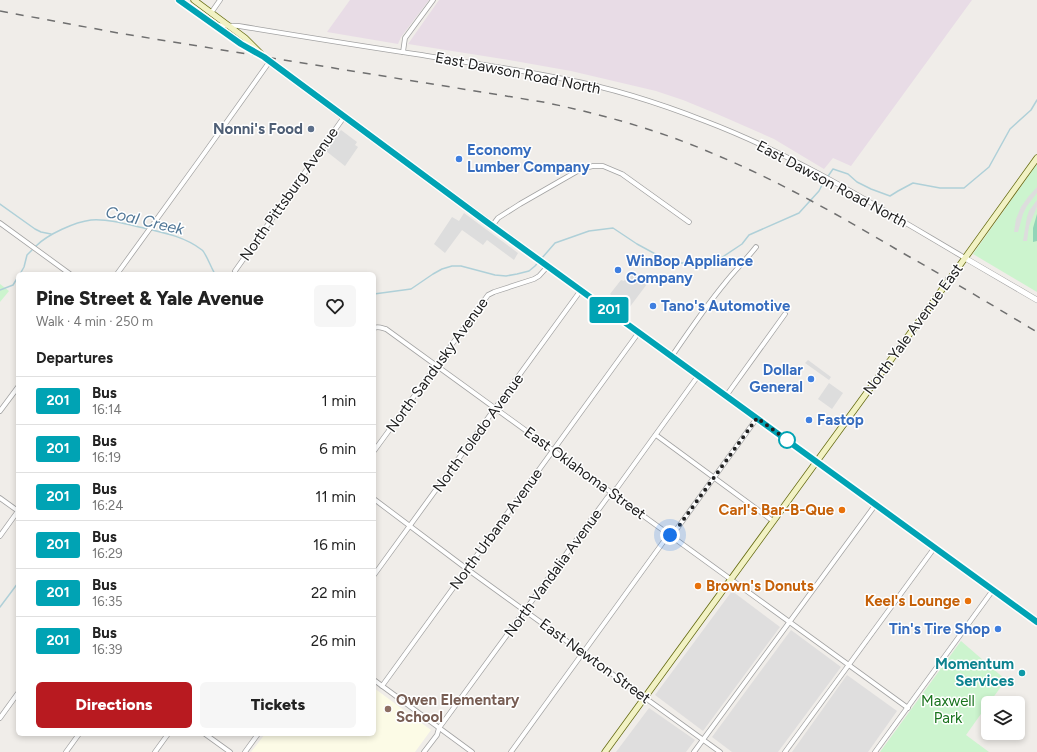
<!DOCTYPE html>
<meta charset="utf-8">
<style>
body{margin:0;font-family:Figtree,sans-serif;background:#f6f6f6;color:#222;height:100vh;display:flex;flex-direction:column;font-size:15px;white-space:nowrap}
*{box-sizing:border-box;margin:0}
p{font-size:13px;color:#767676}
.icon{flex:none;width:22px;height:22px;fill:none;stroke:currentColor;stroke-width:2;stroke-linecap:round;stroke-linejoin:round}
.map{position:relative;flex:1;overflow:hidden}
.drawer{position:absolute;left:16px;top:272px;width:360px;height:464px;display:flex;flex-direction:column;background:#fff;border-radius:6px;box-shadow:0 2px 6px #0003}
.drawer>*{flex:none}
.badge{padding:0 8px;border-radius:3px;font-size:14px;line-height:26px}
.fabs{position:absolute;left:981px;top:696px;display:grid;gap:8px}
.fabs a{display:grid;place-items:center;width:44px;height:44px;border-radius:6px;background:#fff;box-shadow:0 2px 6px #0003;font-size:20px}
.you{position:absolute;width:20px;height:20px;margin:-10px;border:3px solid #fff;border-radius:50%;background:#1a73e8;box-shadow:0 0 0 6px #1a73e833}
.map>.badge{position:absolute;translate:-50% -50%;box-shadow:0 0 0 2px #fff}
h2{padding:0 20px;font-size:15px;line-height:36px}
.round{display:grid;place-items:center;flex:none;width:42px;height:42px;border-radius:6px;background:#f6f6f6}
.headline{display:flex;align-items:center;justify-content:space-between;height:68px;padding:0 20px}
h1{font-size:19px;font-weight:800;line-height:30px}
.action{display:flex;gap:8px;margin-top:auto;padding:8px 20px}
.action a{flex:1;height:46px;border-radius:6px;background:#b81a20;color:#fff;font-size:16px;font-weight:800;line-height:46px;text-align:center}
.action a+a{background:#f6f6f6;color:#222}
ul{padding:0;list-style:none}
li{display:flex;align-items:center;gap:12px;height:48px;padding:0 20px;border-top:1px solid #e0e0e0}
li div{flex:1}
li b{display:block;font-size:15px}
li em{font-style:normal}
li .badge{min-width:44px;font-weight:700;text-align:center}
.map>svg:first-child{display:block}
.residential{fill:#dfdede}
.industrial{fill:#e8dce6}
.education{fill:#fcfbe6}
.park{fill:#ccf4ce}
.pitch{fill:#91d5b8}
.parking{fill:#ddd}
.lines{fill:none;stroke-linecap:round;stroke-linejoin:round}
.stream{stroke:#afd0d8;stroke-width:1.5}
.minor-casing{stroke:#a2a2a2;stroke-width:5.5}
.tertiary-casing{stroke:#a2a2a2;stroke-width:6}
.secondary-casing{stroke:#676d13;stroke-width:7}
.minor{stroke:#fff;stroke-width:4}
.tertiary{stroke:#fff;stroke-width:5}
.secondary{stroke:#f2f2c4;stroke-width:5.5}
.rail{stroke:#6f6f6f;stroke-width:1.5;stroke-dasharray:8 8;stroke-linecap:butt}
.line-casing{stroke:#fff;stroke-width:9}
.line{stroke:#00a3b4;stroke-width:6}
.walk{stroke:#212121;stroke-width:4;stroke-dasharray:0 7.2}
.service-dot{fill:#5c6f8a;stroke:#fff;stroke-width:1.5}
.shop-dot{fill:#3f7fe0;stroke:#fff;stroke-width:1.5}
.stop-dot{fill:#fff;stroke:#00a3b4;stroke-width:2}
.food-dot{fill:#e8710a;stroke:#fff;stroke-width:1.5}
.culture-dot{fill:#0f9aa8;stroke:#fff;stroke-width:1.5}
.education-dot{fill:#8d6e63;stroke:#fff;stroke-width:1.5}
.labels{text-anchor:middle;stroke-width:3;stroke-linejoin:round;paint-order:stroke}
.street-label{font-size:15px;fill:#212121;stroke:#fff}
.service-label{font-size:15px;font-weight:bold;fill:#4e5e75;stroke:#fff;text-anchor:end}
.shop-label{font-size:15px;font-weight:bold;fill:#366cbe;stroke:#fff;text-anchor:start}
.food-label{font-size:15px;font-weight:bold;fill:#c56008;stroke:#fff;text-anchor:end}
.culture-label{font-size:15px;font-weight:bold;fill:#0d838f;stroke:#fff;text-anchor:end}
.education-label{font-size:15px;font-weight:bold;fill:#785e54;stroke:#fff;text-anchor:start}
.park-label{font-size:15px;fill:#1a741e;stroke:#fff}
.water-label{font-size:16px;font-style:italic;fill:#517797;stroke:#fff}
</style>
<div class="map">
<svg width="1037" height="752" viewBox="0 0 1037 752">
<rect width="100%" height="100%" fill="#f0ede9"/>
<g class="residential">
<path d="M732 591 780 627 703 731 655 695Z"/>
<path d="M791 630 841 667 778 752H732L712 737Z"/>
<path d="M847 675 897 711 868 752H792Z"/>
<path d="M649 708 695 740 686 752H616Z"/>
</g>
<g class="industrial">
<path d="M350 0H429L401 37 398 44 327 32Z"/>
<path d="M439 0H972L851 166 833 158 824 169 774 139 717 114 683 100 656 91 571 71 509 60 408 44Z"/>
</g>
<path class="education" d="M374 688 431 730 415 752H251L265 734H374Z"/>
<g class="park">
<path d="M1037 164V292L973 254Z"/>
<path d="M0 284 9 291 0 302Z"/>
<path d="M961 641 1006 680 989 703H988V704L966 735 989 752H880Z"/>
</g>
<path class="pitch" d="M1037 214V241L1033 242V228Z"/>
<g class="parking">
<path d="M341 130 357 142 355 145 358 147 345 166 326 151Z"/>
<path d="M1037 187V193L1027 206 1023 214 1018 232H1014L1016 219 1021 207 1028 197Z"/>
<path d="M1037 200V207L1029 226 1027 241H1023L1027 217 1029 211Z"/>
<path d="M464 213 518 253 514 260 487 240 483 245 462 230 445 253 434 244 452 217 459 221Z"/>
<path d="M631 272 647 284 629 308 610 294 621 280 624 281Z"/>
<path d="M808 360 831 377 829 380 805 363Z"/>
<path d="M829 383 843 393 832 409 818 399Z"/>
</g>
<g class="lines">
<g class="stream">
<path d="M0 204 35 229 41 232 51 234"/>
<path d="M36 246C48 234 75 222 91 220 108 219 123 223 139 227 161 232 184 236 202 250 206 253 211 268 215 274"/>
<path d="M20 274 24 267 27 255 32 250"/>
<path d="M0 290 13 285 18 277"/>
<path d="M374 294 411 289 433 274 442 269 452 266H461L495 275 506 276 517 274 529 271 535 266 555 243 589 231 613 228 637 244 672 263H703L718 260 742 244 749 235 799 213 819 191 822 185 833 169 848 174 857 182 871 189 890 196 898 191 913 183 940 188H964L989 167 1010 129 1031 110 1037 100"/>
<path d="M0 607 18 583"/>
</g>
<defs>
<g id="minor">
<path d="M211 13 220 0"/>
<path d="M215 25 239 26C300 36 361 46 422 55 470 63 517 69 564 79 612 88 659 103 705 121 797 156 880 208 965 258"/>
<path d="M403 52 405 38 433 0"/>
<path d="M0 223 70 274"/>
<path d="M492 226 498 218 520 204 581 169 593 166H603L622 174 689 222"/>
<path d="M235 271 344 117"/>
<path d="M117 274 201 158 270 61"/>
<path d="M374 328C378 326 382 328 386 329L908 708"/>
<path d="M672 356C689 331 706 306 725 283 735 270 746 260 756 247"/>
<path d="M726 396 785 314"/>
<path d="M0 411 18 387"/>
<path d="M656 435 773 521"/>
<path d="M374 451 488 295 494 292 534 279 539 276 548 266"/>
<path d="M0 498 18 511"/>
<path d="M374 499 467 569 720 752"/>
<path d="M0 536 18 511"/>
<path d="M374 575 581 290"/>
<path d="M374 680 472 752"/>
<path d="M382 686 639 332"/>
<path d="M0 718 18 693"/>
<path d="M205 734 230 752"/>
<path d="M66 752 79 734"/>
<path d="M155 752 168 734"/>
<path d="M245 752 258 734"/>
<path d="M424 752 437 735 439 728 607 498 617 488 698 376"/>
<path d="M511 752 664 541 676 530 757 418"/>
<path d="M694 752 876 504"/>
<path d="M785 752 935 547"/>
<path d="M875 752 993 590"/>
</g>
<path id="tertiary" d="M965 258 1037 300"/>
<g id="secondary">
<path d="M179 0 241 44 257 53"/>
<path d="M194 0 245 38 264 57 344 117 719 391 1037 622"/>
<path d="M605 752 965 258 1037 158"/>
</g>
</defs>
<use href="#minor" class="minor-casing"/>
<use href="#tertiary" class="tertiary-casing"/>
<use href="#secondary" class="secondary-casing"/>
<use href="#minor" class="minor"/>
<use href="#tertiary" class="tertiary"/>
<use href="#secondary" class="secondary"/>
<path class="rail" d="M0 11 118 33 543 102C601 114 659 130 714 154 779 181 840 216 901 252 947 278 992 305 1037 332"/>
</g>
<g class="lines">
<defs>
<path id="line" d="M179 0 241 44 264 57 484 220 1037 622"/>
</defs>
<use href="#line" class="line-casing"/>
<use href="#line" class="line"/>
<path class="walk" d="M670 535 676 530 757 418 787 440"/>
</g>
<circle class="service-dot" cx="311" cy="129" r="4"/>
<g class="shop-dot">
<circle cx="459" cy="159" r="4"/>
<circle cx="618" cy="270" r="4"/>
<circle cx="653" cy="306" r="4"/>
<circle cx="811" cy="379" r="4"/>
<circle cx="809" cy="420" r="4"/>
<circle cx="998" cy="629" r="4"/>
</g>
<circle class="stop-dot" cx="787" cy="440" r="8"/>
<g class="food-dot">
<circle cx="842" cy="510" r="4"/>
<circle cx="698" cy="586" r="4"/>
<circle cx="968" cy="601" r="4"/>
</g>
<circle class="culture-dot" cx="1022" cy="673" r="4"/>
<circle class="education-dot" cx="388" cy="709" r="4"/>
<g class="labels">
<g class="street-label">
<text transform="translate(518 73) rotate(11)" y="5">East Dawson Road North</text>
<text transform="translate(832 184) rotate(28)" y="5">East Dawson Road North</text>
<text transform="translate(289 194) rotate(-55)" y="5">North Pittsburg Avenue</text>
<text transform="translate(913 329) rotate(-54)" y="5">North Yale Avenue East</text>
<text transform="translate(437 365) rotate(-54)" y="5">North Sandusky Avenue</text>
<text transform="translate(478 433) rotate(-54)" y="5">North Toledo Avenue</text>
<text transform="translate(585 473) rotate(36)" y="5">East Oklahoma Street</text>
<text transform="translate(496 529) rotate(-54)" y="5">North Urbana Avenue</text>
<text transform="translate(553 573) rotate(-54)" y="5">North Vandalia Avenue</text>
<text transform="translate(595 661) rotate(36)" y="5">East Newton Street</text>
</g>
<g class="service-label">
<text x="303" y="134">Nonni's Food</text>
</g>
<g class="shop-label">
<text x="467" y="155">Economy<tspan x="467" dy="17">Lumber Company</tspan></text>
<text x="626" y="266">WinBop Appliance<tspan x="626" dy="17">Company</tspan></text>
<text x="661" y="311">Tano's Automotive</text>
<text x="803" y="375" text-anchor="end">Dollar<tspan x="803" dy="17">General</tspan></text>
<text x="817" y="425">Fastop</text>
<text x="990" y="634" text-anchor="end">Tin's Tire Shop</text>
</g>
<g class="food-label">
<text x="834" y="515">Carl's Bar-B-Que</text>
<text x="706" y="591" text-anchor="start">Brown's Donuts</text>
<text x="960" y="606">Keel's Lounge</text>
</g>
<g class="culture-label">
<text x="1014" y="669">Momentum<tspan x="1014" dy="17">Services</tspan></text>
</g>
<g class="education-label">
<text x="396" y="705">Owen Elementary<tspan x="396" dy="17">School</tspan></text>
</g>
<g class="park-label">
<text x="948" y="706">Maxwell<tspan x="948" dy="17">Park</tspan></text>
</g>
<g class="water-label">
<text transform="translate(145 220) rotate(13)" y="6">Coal Creek</text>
</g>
</g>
</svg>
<div class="fabs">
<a><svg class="icon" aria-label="layers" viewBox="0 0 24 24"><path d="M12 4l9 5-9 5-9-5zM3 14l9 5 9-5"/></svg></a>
</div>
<div class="you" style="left:670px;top:535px"></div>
<b class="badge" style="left:609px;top:310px;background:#00a3b4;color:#fff">201</b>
<section class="drawer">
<div class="headline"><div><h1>Pine Street &amp; Yale Avenue</h1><p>Walk · 4 min · 250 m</p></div><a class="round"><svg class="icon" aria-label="heart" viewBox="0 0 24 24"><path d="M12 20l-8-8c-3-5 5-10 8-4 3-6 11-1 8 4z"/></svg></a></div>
<h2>Departures</h2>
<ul>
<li><span class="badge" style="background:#00a3b4;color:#fff">201</span><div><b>Bus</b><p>16:14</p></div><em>1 min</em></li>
<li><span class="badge" style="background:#00a3b4;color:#fff">201</span><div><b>Bus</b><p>16:19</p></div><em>6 min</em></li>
<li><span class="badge" style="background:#00a3b4;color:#fff">201</span><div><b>Bus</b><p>16:24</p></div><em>11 min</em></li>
<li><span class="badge" style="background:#00a3b4;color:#fff">201</span><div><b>Bus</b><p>16:29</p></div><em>16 min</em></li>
<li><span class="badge" style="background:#00a3b4;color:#fff">201</span><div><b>Bus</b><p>16:35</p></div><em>22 min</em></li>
<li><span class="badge" style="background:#00a3b4;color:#fff">201</span><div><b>Bus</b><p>16:39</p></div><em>26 min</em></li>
</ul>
<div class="action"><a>Directions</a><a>Tickets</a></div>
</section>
</div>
